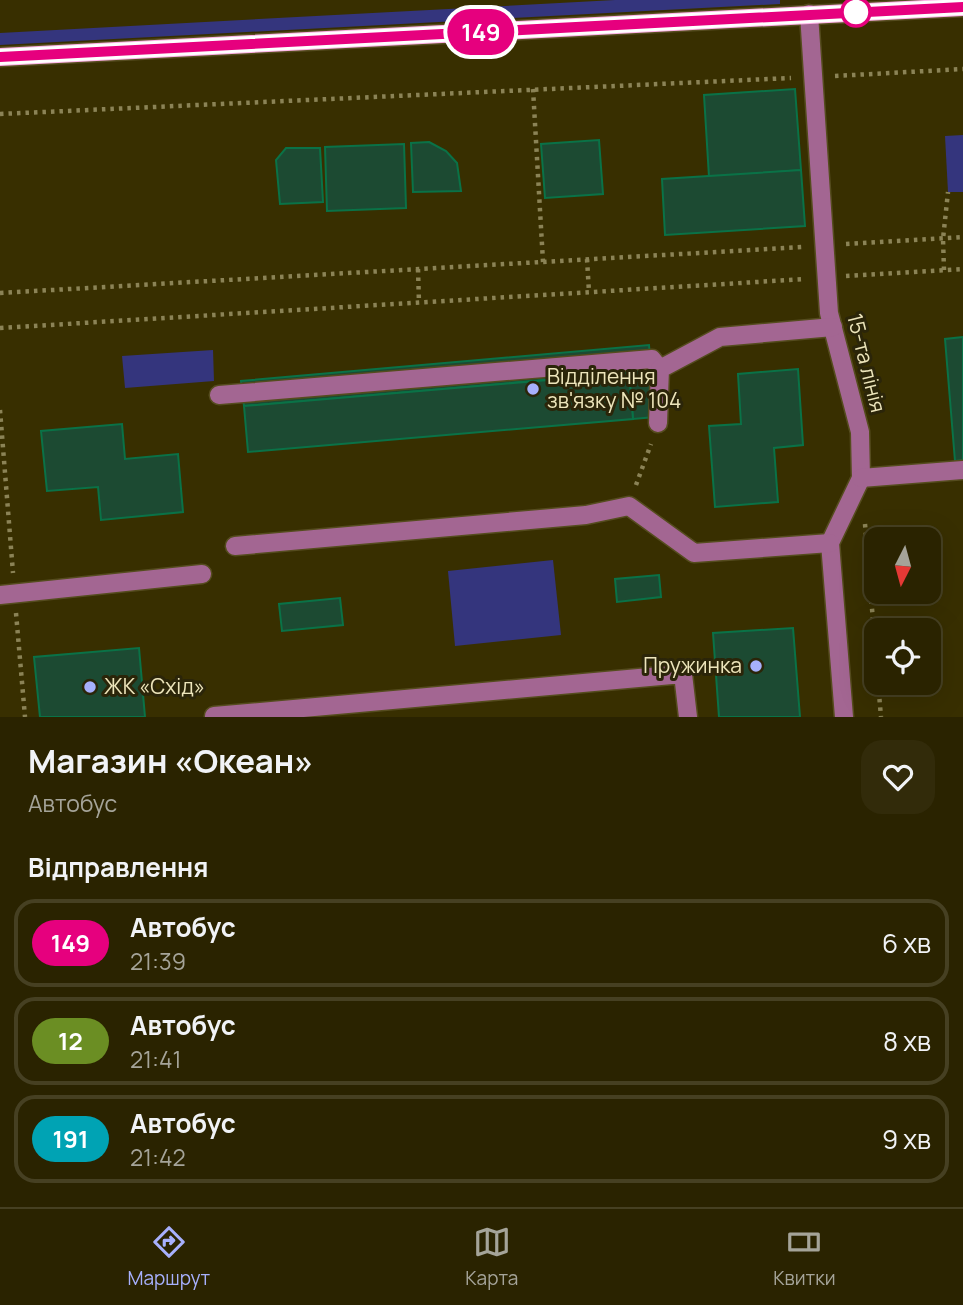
<!DOCTYPE html>
<html lang="uk">
<meta charset="utf-8">
<style>
body{margin:0;font-family:Manrope,sans-serif;background:#322b0a;color:#f1f3f6;height:100vh;display:flex;flex-direction:column;font-size:26px;white-space:nowrap}
*{box-sizing:border-box;margin:0}
p{font-size:23px;color:#a5a499}
.icon{flex:none;width:38px;height:38px;fill:none;stroke:currentColor;stroke-width:2;stroke-linecap:round;stroke-linejoin:round}
.map{position:relative;height:717px;overflow:hidden}
.side{display:flex;flex-direction:column;background:#2a2300;flex:1}
.side>*{flex:none}
.badge{padding:0 14px;border-radius:23px;font-size:24px;line-height:46px}
.needle{width:46px;rotate:186deg}
.tools{position:absolute;left:864px;top:527px;display:grid;gap:14px}
.tools a{display:grid;place-items:center;width:77px;height:77px;border-radius:14px;background:#2a2300;box-shadow:0 7px 28px #0002,0 0 0 2px #464022;font-size:35px}
.map>.badge{position:absolute;translate:-50% -50%;box-shadow:0 0 0 4px #fff}
h2{padding:0 28px;font-size:26px;line-height:63px}
.round{display:grid;place-items:center;flex:none;width:74px;height:74px;border-radius:21px;background:#322b0a}
.overview{display:flex;align-items:center;justify-content:space-between;height:119px;padding:0 28px}
h1{font-size:33px;font-weight:700;line-height:52px}
ul{padding:0;list-style:none}
li{display:flex;align-items:center;gap:21px;height:88px;margin:0 14px 10px;padding:0 14px;border:4px solid #464022;border-radius:21px}
li div{flex:1}
li b{display:block;font-size:26px}
li em{font-style:normal}
li .badge{min-width:77px;font-weight:700;text-align:center}
.tab-bar{display:flex;justify-content:space-around;align-items:center;height:98px;border-top:2px solid #464022;background:#2a2300;font-size:19px;color:#a5a499}
.tab-bar a{display:grid;justify-items:center;gap:4px}
.tab-bar .on{color:#a7b0fc}
.map>svg:first-child{display:block}
.green{fill:#34357d}
.building{fill:#1c4a32;stroke:#0a7247;stroke-width:2}
.lines{fill:none;stroke-linecap:round;stroke-linejoin:round}
.minor-casing{stroke:#554c1e;stroke-width:21}
.major-casing{stroke:#554c1e;stroke-width:21}
.path{stroke:#8b8356;stroke-width:4.5;stroke-dasharray:3.5 5;stroke-linecap:butt}
.minor{stroke:#a36692;stroke-width:18}
.major{stroke:#fdb1e6;stroke-width:18}
.line-casing{stroke:#fff;stroke-width:16}
.line{stroke:#e6007e;stroke-width:10}
.stop-dot{fill:#fff;stroke:#e6007e;stroke-width:3.5}
.poi-dot{fill:#a7b0fc;stroke:#2b2509;stroke-width:2.5}
.labels{text-anchor:middle;stroke-width:6;stroke-linejoin:round;paint-order:stroke}
.street-label{font-size:21px;fill:#ede5bb;stroke:#2b2509}
.poi-label{font-size:21px;fill:#ede5bb;stroke:#2b2509;text-anchor:start}
</style>
<div class="map">
<svg width="963" height="717" viewBox="0 0 963 717">
<rect width="100%" height="100%" fill="#382f00"/>
<g class="green">
<path d="M615 0H780V4L0 45V33Z"/>
<path d="M963 135V192H948L945 136Z"/>
<path d="M213 350 214 381 125 388 122 356Z"/>
<path d="M553 560 561 635 455 646 448 571Z"/>
</g>
<g class="building">
<path d="M795 89 801 170 709 177 704 95Z"/>
<path d="M599 140 603 194 545 198 541 144Z"/>
<path d="M429 142 446 151 457 163 461 191 413 192 411 143Z"/>
<path d="M404 144 406 208 327 211 325 147Z"/>
<path d="M286 148H320L323 202 280 204 276 160Z"/>
<path d="M801 170 805 226 665 235 662 179Z"/>
<path d="M963 337V460L955 461 945 339Z"/>
<path d="M649 345 655 417 633 419 629 373 244 406 241 381Z"/>
<path d="M798 369 803 445 774 448 778 502 715 507 709 426 741 424 738 374Z"/>
<path d="M629 373 633 419 248 452 244 406Z"/>
<path d="M122 424 125 459 178 454 183 512 101 520 98 487 47 491 41 431Z"/>
<path d="M659 575 661 597 617 602 615 579Z"/>
<path d="M340 598 343 625 282 631 279 604Z"/>
<path d="M793 628 800 717H719L713 633Z"/>
<path d="M139 648 145 717H40L34 657Z"/>
</g>
<g class="lines">
<defs>
<g id="minor">
<path d="M809 14 829 313 860 432 861 478 830 543 844 717"/>
<path d="M219 395 652 359 660 369"/>
<path d="M658 423 660 369 720 337 833 327"/>
<path d="M861 478 963 470"/>
<path d="M235 546 586 515 629 506 694 553 830 543"/>
<path d="M0 595 202 574"/>
<path d="M214 716 683 674 688 717"/>
</g>
<path id="major" d="M0 57 963 7"/>
</defs>
<use href="#minor" class="minor-casing"/>
<use href="#major" class="major-casing"/>
<g class="path">
<path d="M835 76 963 69"/>
<path d="M533 89 543 262"/>
<path d="M0 114 791 78"/>
<path d="M846 244 963 237"/>
<path d="M587 259 589 292"/>
<path d="M418 269 419 303"/>
<path d="M944 270 943 239 948 192"/>
<path d="M846 276 963 269"/>
<path d="M0 293 803 247"/>
<path d="M0 328 806 279"/>
<path d="M0 410 13 573"/>
<path d="M636 485 651 444"/>
<path d="M865 524 877 669"/>
<path d="M16 613 25 717"/>
<path d="M878 682 881 717"/>
</g>
<use href="#minor" class="minor"/>
<use href="#major" class="major"/>
</g>
<g class="lines">
<defs>
<path id="line" d="M0 57 963 7"/>
</defs>
<use href="#line" class="line-casing"/>
<use href="#line" class="line"/>
</g>
<circle class="stop-dot" cx="856" cy="12" r="14"/>
<g class="poi-dot">
<circle cx="533" cy="389" r="7"/>
<circle cx="756" cy="666" r="7"/>
<circle cx="90" cy="687" r="7"/>
</g>
<g class="labels">
<g class="street-label">
<text transform="translate(866 363) rotate(76)" y="7">15-та лінія</text>
</g>
<g class="poi-label">
<text x="547" y="384">Відділення<tspan x="547" dy="24">зв'язку № 104</tspan></text>
<text x="742" y="673" text-anchor="end">Пружинка</text>
<text x="104" y="694">ЖК «Схід»</text>
</g>
</g>
</svg>
<div class="tools">
<a><svg class="needle" viewBox="-14 -14 28 28"><path d="M0-13l5 13h-10z" fill="#e53935"/><path d="M0 13l5-13h-10z" fill="#a5a499"/></svg></a>
<a><svg class="icon" aria-label="locate" viewBox="0 0 24 24"><circle cx="12" cy="12" r="6"/><path d="M12 2v4M12 18v4M2 12h4M18 12h4"/></svg></a>
</div>
<b class="badge" style="left:481px;top:32px;background:#e6007e;color:#fff">149</b>
</div>
<section class="side">
<div class="overview"><div><h1>Магазин «Океан»</h1><p>Автобус</p></div><a class="round"><svg class="icon" aria-label="heart" viewBox="0 0 24 24"><path d="M12 20l-8-8c-3-5 5-10 8-4 3-6 11-1 8 4z"/></svg></a></div>
<h2>Відправлення</h2>
<ul>
<li><span class="badge" style="background:#e6007e;color:#fff">149</span><div><b>Автобус</b><p>21:39</p></div><em>6 хв</em></li>
<li><span class="badge" style="background:#6b8e23;color:#fff">12</span><div><b>Автобус</b><p>21:41</p></div><em>8 хв</em></li>
<li><span class="badge" style="background:#00a3b4;color:#fff">191</span><div><b>Автобус</b><p>21:42</p></div><em>9 хв</em></li>
</ul>
</section>
<nav class="tab-bar">
<a class="on"><svg class="icon" aria-label="directions" viewBox="0 0 24 24"><path d="M12 3l9 9-9 9-9-9zM9 14v-3h6M13 9l2 2-2 2"/></svg>Маршрут</a>
<a><svg class="icon" aria-label="map" viewBox="0 0 24 24"><path d="M3 6l6-2 6 2 6-2v14l-6 2-6-2-6 2zM9 4v14M15 6v14"/></svg>Карта</a>
<a><svg class="icon" aria-label="tickets" viewBox="0 0 24 24"><path d="M3 7h18v10H3zM15 7v10"/></svg>Квитки</a>
</nav>
